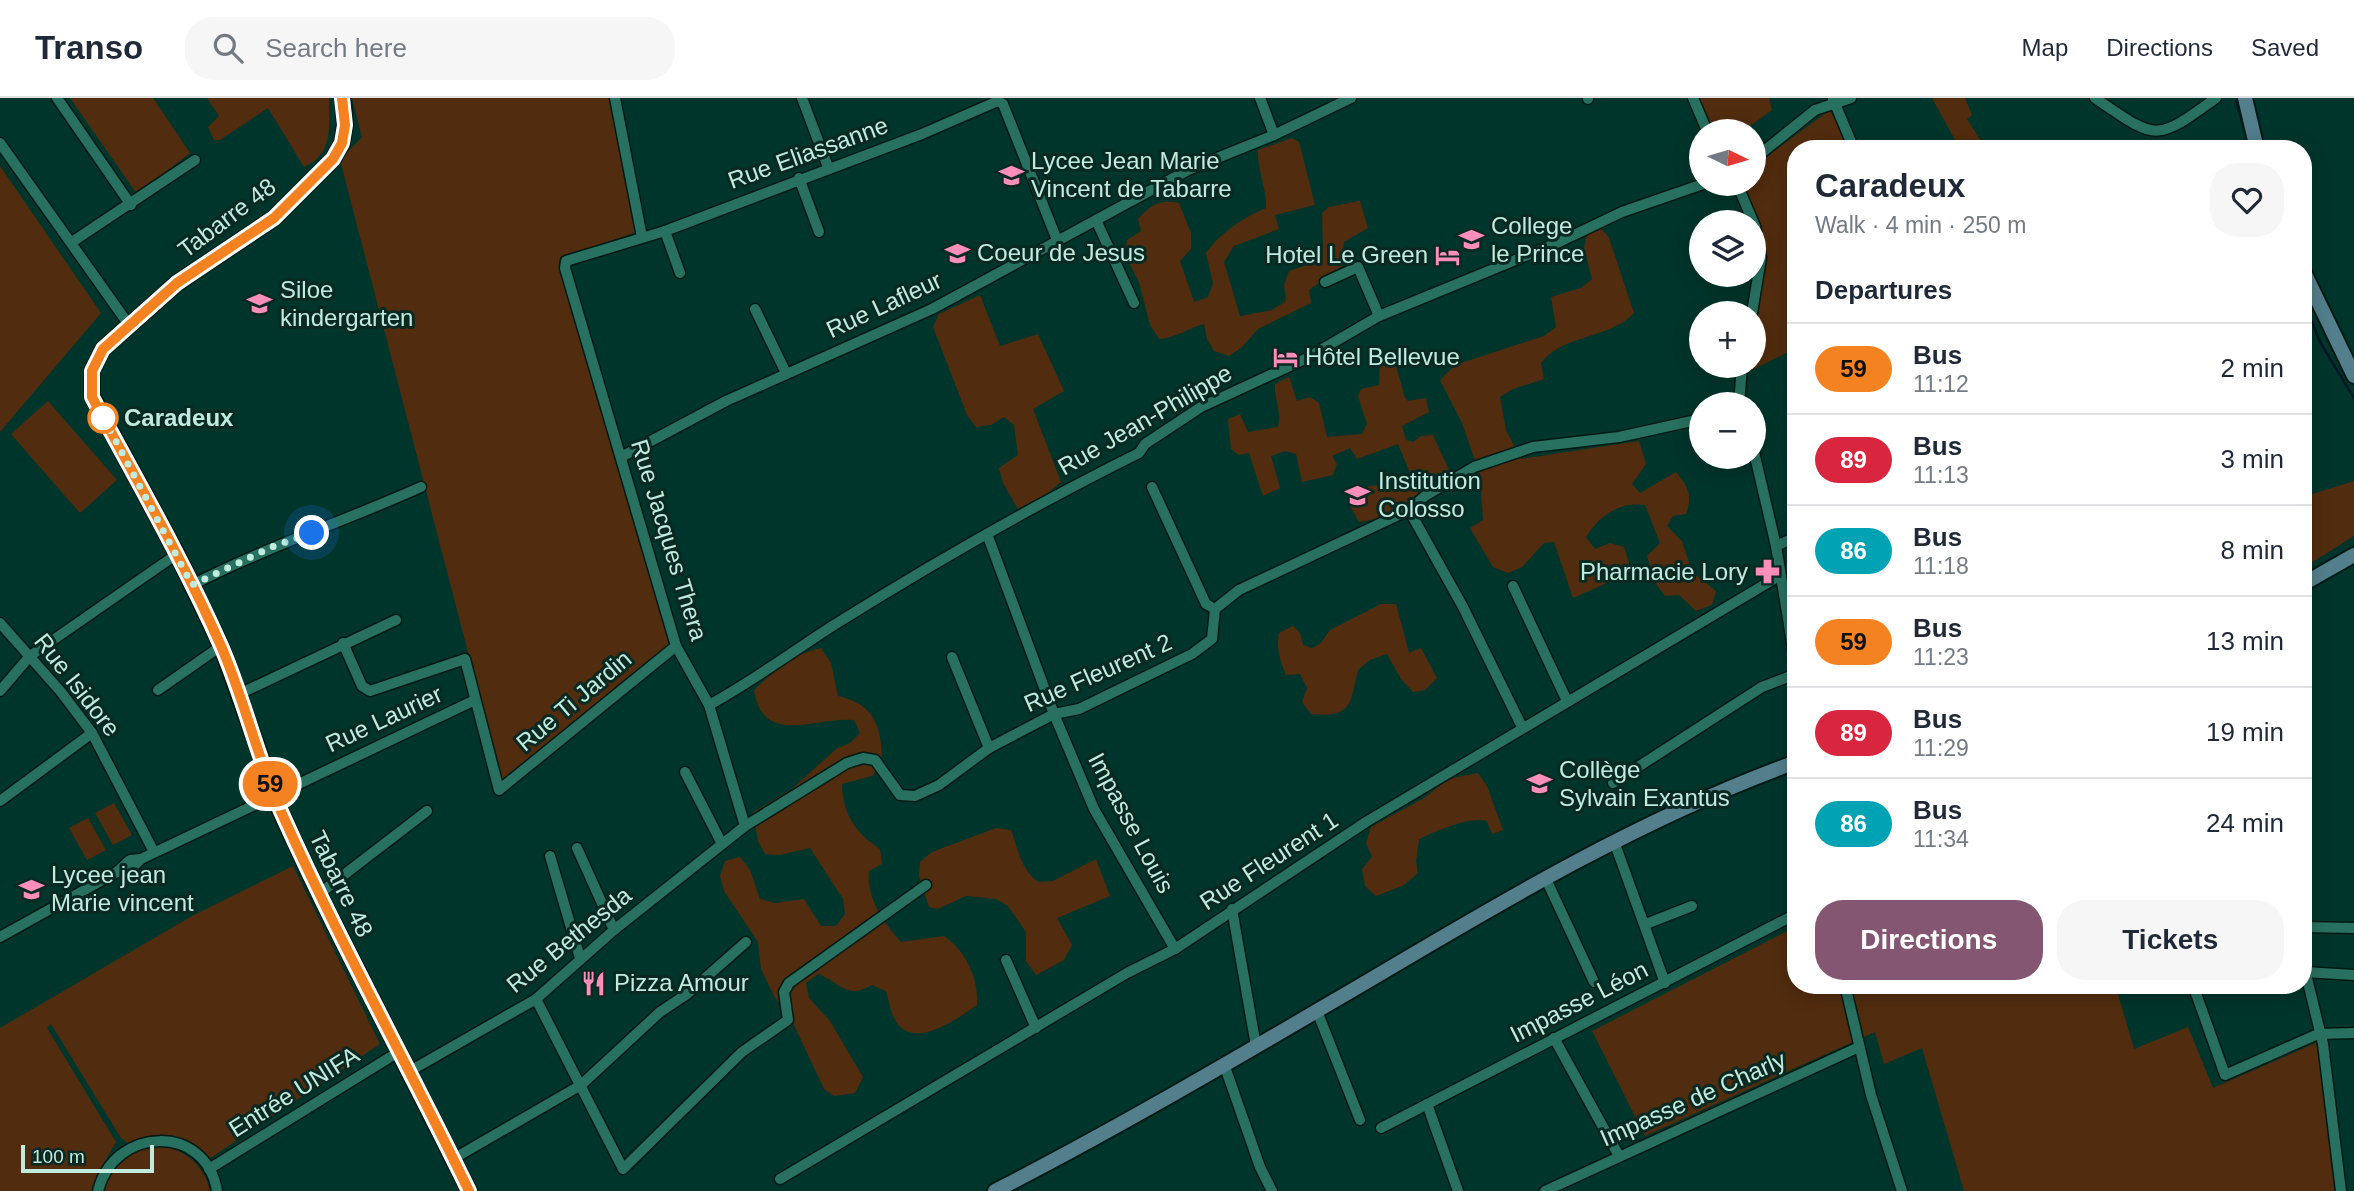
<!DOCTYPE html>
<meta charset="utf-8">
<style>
body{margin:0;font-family:Arial,sans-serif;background:#f6f6f7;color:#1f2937;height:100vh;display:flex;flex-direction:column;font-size:26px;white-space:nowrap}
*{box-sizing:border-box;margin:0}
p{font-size:23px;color:#747a83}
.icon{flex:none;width:38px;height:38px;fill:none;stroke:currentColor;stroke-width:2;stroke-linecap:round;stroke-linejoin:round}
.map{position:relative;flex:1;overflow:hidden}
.details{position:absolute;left:1787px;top:42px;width:525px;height:854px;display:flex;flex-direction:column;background:#fff;border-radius:28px;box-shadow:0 4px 18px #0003}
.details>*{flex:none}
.badge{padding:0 14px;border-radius:23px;font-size:24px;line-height:46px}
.needle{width:46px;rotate:95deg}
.fabs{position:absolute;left:1689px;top:21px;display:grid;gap:14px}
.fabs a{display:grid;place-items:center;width:77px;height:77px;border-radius:50%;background:#fff;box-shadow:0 4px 18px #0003;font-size:35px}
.scale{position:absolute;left:21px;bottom:18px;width:133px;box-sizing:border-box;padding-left:7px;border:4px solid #c0ebdf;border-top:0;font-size:19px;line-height:24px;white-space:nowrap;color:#c0ebdf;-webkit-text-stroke:5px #0a2922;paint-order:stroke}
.you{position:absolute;width:35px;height:35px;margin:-18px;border:5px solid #fff;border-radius:50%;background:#1a73e8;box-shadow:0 0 0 10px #1a73e833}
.map>.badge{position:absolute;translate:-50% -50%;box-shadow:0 0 0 4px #fff}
h2{padding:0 28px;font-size:26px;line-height:63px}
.round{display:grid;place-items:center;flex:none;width:74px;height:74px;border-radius:28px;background:#f6f6f7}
.head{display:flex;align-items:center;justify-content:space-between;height:119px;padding:0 28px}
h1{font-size:33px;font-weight:800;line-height:52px}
.action{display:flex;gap:14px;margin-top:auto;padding:14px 28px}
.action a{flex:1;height:80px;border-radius:28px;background:#845672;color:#fff;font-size:28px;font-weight:800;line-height:80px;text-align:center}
.action a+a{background:#f6f6f7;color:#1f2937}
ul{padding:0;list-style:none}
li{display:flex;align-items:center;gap:21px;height:91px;padding:0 28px;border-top:2px solid #e0e1e3}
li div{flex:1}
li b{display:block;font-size:26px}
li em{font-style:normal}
li .badge{min-width:77px;font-weight:700;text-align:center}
header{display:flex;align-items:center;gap:42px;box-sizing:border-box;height:98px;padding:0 35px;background:#fff;border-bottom:2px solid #e0e1e3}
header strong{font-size:33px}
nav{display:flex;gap:38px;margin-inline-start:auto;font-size:24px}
.search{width:490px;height:63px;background:#f6f6f7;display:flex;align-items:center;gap:18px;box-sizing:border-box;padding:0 24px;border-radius:28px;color:#747a83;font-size:26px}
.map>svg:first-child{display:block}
.green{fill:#522c0e}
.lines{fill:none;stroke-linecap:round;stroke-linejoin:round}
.stream{stroke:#001725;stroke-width:2.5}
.street-casing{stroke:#001a14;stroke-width:13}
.secondary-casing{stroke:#001a14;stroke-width:18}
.street{stroke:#287060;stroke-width:10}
.secondary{stroke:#537e8c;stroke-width:14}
.line-casing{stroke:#fff;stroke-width:16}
.line{stroke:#f58220;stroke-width:10}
.walk{stroke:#c0ebdf;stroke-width:7;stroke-dasharray:0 12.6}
.stop-dot{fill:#fff;stroke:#f58220;stroke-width:3.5}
.labels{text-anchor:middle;stroke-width:6;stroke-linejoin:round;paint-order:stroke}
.street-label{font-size:24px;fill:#c0ebdf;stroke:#0a2922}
.poi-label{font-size:24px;fill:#c0ebdf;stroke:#0a2922;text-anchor:start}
.stop-label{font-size:24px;font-weight:bold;fill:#c0ebdf;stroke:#0a2922;text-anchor:start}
</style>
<header>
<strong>Transo</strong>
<div class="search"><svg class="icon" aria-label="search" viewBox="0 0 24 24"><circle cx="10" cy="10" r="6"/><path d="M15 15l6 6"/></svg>Search here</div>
<nav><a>Map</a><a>Directions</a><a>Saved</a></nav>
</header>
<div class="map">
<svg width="2354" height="1093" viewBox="0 0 2354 1093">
<rect width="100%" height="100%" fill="#00352b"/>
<g class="green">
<path d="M70 0H153L190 55 137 96Z"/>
<path d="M207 0H329C329 28 334 56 304 69L268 10 220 42H214L208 29 219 18Z"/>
<path d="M352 0H610L636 134 559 162 673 542 502 685 340 62 362 39Z"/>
<path d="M1699 0H1769L1772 12 1743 33H1715Z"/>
<path d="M1932 0H1965L1972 17 1967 21 1986 51H1960Z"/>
<path d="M1831 11 1847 51H1796L1795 262 1790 253 1746 275 1748 268H1754V235L1765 157 1742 86H1754V68Z"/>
<path d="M1292 40 1299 44 1315 107 1275 117 1279 131 1234 148 1224 164 1240 218 1272 212 1286 203 1284 187 1289 173 1316 164 1323 152 1322 115 1329 109 1360 103 1368 130 1344 144 1342 168 1309 192 1311 205 1258 231 1242 249 1229 258 1214 253 1207 241 1204 226C1188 230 1176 240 1159 241L1150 227 1139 184 1125 157 1127 142 1141 133 1138 121C1151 107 1159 101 1179 105L1191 135V151L1180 163 1194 204 1208 199 1213 185 1206 155C1220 135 1244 119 1266 110 1267 90 1257 73 1258 52Z"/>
<path d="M0 68 101 215 0 334Z"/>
<path d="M1602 131 1609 140 1634 215C1610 241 1563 236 1541 265L1544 281 1513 291 1500 299 1506 332 1521 361 1639 343 1646 366 1632 386 1640 395 1676 374C1688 388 1693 398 1686 416L1673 418 1667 428 1682 443 1692 474 1716 493 1712 507 1696 513 1679 497 1665 498 1656 486 1647 458 1660 445 1645 407C1620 403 1599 418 1586 439L1595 451 1610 445 1624 449 1629 465 1607 485 1573 500 1554 444 1544 445 1522 469 1508 475 1493 469 1470 430 1483 422 1480 377 1462 325 1440 282 1455 267 1544 238 1556 229 1551 199 1581 190 1592 181 1584 150 1587 136Z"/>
<path d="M980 197 1000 248 1038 236 1064 293 1033 311 1061 384 1043 399 1018 411 1003 385 999 370 1018 357 1014 327 1004 319 991 327 976 329 967 317 933 229 939 216Z"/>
<path d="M1393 257 1405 300 1408 303 1426 300 1429 314 1402 328 1406 342 1413 344 1421 338 1433 337 1450 374C1429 395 1389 421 1359 424L1348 404 1359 390 1378 387 1410 375 1398 346 1357 361 1350 350 1332 358 1337 366 1333 377 1302 384 1296 356 1285 353 1271 358 1280 390 1263 398 1249 355 1239 357 1231 351 1228 321 1240 316 1248 334 1278 329C1282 313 1274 302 1275 286L1289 279 1297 303 1310 299 1319 305 1327 339 1362 336 1367 326 1358 298 1361 291 1379 287 1380 261Z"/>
<path d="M48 303 117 382 80 415 11 336Z"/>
<path d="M2354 383V438L2303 470V399Z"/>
<path d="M1381 506H1396L1409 555 1421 550 1437 580 1425 592 1413 594 1401 581 1387 556 1370 562 1358 572C1350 605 1353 620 1311 616L1302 604 1307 590 1300 576 1286 577C1280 562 1276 551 1279 535L1293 528 1300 535 1303 547 1312 550 1320 546 1330 532Z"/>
<path d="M821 550 831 565 838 598C876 606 882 631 882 666L872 678 842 686C842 716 856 735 880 751L882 766 869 773C866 799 883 824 901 844L944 838C966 853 979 881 977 907 957 921 911 955 894 920 890 912 889 902 886 893L872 887C846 902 842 885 818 876L806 885 809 900 830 923 863 979 855 995 834 998 824 991 793 925 774 898 761 871 758 844 724 793 720 778 725 763 740 759 750 772 760 801 775 805 804 801 821 828H836L845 816 843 801 810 750 780 757 765 756 758 743 753 714 792 691 836 651 850 645 860 635 854 622C816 618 763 650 754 592 774 573 794 556 821 550Z"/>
<path d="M1478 675 1487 688 1503 732 1492 736 1487 723C1468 718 1437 733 1419 741L1416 763 1418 775 1404 787 1376 798 1365 788 1362 771 1372 759 1366 745 1371 729 1424 700 1448 681Z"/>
<path d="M114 705 132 737 113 747 95 715Z"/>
<path d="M88 720 106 752 87 762 69 730Z"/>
<path d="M996 730 1011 732C1019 753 1020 770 1038 784L1053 783 1096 761 1110 798 1057 820 1072 847 1064 862 1036 877 1026 863V834L1008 808 996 801 966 798 938 811 929 809 919 778 920 764 932 754Z"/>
<path d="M293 768 380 946 212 1059 204 1060 191 1051 128 1045 121 1040 51 926 47 930 116 1044 97 1077 93 1093H0V930L192 818Z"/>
<path d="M1795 829 1796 887H2135L2118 896 2134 951 2188 929 2213 990 2318 944 2340 1093H1964L1922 950 1884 966 1875 934 1645 1038 1592 933Z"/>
<path d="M157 1047C184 1051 204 1066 210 1093H100L103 1082 130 1053Z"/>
</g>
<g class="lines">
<g class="stream">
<path d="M2236 3 2250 51"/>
<path d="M2303 202 2320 244 2354 300"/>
<path d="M1745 295V306"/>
<path d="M1754 339 1758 352"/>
<path d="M1782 451 1783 462"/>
</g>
<defs>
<g id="street">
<path d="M57 0 131 107"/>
<path d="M615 0 642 139"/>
<path d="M802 0 828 69"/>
<path d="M1260 0 1274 37"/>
<path d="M1588 0V1"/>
<path d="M1693 0 1707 33"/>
<path d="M2095 0C2157 42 2154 45 2216 0"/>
<path d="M1833 1 1854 51"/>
<path d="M0 45 129 227"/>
<path d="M1754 61 1815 12 1851 0"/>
<path d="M799 80 819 134"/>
<path d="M1737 86 1755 128 1761 160 1752 215"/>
<path d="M1096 122 1134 205"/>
<path d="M665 133 680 175"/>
<path d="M72 144 195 62"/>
<path d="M1325 184 1358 169 1379 218"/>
<path d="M755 211 786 275"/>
<path d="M1739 306 1742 268"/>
<path d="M1754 354 1776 448 1796 569"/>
<path d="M621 359 726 303 932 211 1190 71 1274 37 1351 0"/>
<path d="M1152 389 1206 506 1215 511"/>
<path d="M1409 412 1463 509 1522 629"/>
<path d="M987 436 1054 616 1094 711 1175 851"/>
<path d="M1776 448 1796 439"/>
<path d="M192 487C266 449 345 423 421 389"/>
<path d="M1513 488 1567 603"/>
<path d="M0 525 61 594 92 635 154 754"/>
<path d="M343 545 362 588 370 593 465 561 499 692 676 548"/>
<path d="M952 559 989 650"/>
<path d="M158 592 221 548"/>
<path d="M0 593 30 558 177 456"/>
<path d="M239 596 396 522"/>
<path d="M709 607C753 583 792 554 834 527 933 465 1034 407 1139 355L1145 346 1201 309 1305 261 1379 218 1557 145 1622 114 1703 86"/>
<path d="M685 674 722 746"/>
<path d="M1613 685 1762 589 1796 576"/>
<path d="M0 703 92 635"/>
<path d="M745 728 709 607 676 548 565 170 566 163 665 133 922 36 998 3 1003 6 1057 142"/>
<path d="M1615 746 1665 885"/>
<path d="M577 750 614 832"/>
<path d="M550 758 580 860"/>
<path d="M117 774 129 773 141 761"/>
<path d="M1545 779 1594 884"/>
<path d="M319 796 427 713"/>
<path d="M1232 811 1256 948"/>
<path d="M1646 826 1692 808"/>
<path d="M2303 829 2354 830"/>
<path d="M0 839 117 774 130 762 141 761 475 602"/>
<path d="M1006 862 1036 930"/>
<path d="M2303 864 2323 946 2341 1093"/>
<path d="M2305 874 2354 877"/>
<path d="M1845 887 1871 997 1902 1093"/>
<path d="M2193 887 2225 977 2318 936 2354 935"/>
<path d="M536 901 623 1071 742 954 788 922 784 894 789 885 926 787"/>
<path d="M1317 913 1360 1022"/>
<path d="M1554 940 1619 1058"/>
<path d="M1224 966 1260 1069 1272 1093"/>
<path d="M410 973 536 901 614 832 745 728 847 665 863 660 875 662 900 697 915 698 939 687 989 650 1054 616 1079 611 1192 556 1212 541 1215 511 1239 492 1409 412 1425 398 1474 369 1533 349 1619 339 1701 321"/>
<path d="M1427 1006 1458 1093"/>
<path d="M1381 1030 1796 816"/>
<path d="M453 1061 581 987 660 914 687 896 746 844"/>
<path d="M209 1071 400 953"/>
<path d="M780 1081 1127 875 1175 851 1366 724 1779 478"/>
<path d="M98 1093C114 1028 206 1025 217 1093"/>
<path d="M1545 1093 1859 949"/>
</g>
<g id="secondary">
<path d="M343 0 345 27 342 45 333 61 274 120 177 185 103 251 92 273V298L177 456 221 548 281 715 319 796 469 1093"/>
<path d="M2245 0 2257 51"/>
<path d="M2303 172 2354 278"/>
<path d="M2303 486 2354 457"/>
<path d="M995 1093C1122 1028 1245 955 1368 883 1506 801 1644 719 1796 664"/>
</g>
</defs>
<use href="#street" class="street-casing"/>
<use href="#secondary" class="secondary-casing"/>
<use href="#street" class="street"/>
<use href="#secondary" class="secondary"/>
</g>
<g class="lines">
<defs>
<path id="line" d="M342 0 345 27 342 45 333 61 274 120 177 185 103 251 92 273V299C136 381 183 462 221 548 245 603 258 663 283 718 340 845 408 967 469 1093"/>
</defs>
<use href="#line" class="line-casing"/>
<use href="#line" class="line"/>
<path class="walk" d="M103 320 101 315 192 487 274 448 312 435"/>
</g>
<defs>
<symbol id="school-bare" viewBox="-9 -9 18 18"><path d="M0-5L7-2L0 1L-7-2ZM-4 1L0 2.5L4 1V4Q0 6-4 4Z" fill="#ff8eba" stroke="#0a2922" stroke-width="2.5" paint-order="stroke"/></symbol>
<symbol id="university-bare" viewBox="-9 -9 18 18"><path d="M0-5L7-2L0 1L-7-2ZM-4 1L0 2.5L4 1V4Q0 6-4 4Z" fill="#ff8eba" stroke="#0a2922" stroke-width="2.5" paint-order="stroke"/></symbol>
<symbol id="hotel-bare" viewBox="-9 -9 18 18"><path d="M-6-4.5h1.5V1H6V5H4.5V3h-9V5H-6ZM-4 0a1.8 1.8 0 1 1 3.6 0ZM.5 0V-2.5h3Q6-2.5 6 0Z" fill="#ff8eba" stroke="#0a2922" stroke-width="2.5" paint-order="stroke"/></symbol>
<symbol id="pharmacy-bare" viewBox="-9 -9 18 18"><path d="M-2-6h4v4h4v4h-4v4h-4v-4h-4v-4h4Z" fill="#ff8eba" stroke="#0a2922" stroke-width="2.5" paint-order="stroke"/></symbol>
<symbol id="restaurant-bare" viewBox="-9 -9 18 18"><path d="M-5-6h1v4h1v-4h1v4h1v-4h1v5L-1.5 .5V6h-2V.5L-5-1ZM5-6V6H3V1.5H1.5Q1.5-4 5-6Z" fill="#ff8eba" stroke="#0a2922" stroke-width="2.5" paint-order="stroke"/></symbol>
</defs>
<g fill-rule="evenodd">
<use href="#school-bare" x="994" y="60" width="35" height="35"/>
<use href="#school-bare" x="1454" y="124" width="35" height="35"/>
<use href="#university-bare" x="940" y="138" width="35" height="35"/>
<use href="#hotel-bare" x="1430" y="140" width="35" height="35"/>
<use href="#school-bare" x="242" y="188" width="35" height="35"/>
<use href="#hotel-bare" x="1268" y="242" width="35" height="35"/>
<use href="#university-bare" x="1340" y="380" width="35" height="35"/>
<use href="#pharmacy-bare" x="1750" y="456" width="35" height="35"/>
<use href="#school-bare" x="1522" y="668" width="35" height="35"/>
<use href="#school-bare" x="14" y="774" width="35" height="35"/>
<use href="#restaurant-bare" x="576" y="868" width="35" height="35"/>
</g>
<circle class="stop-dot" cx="103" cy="320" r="14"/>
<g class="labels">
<g class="street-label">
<text transform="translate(808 55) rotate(-20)" y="8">Rue Eliassanne</text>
<text transform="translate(227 120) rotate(-37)" y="8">Tabarre 48</text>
<text transform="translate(884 207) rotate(-25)" y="8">Rue Lafleur</text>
<text transform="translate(1145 322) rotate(-30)" y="8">Rue Jean-Philippe</text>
<text transform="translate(669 442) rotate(73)" y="8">Rue Jacques Thera</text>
<text transform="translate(1098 575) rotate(-24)" y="8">Rue Fleurent 2</text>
<text transform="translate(77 587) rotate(52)" y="8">Rue Isidore</text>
<text transform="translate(574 603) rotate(-40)" y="8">Rue Ti Jardin</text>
<text transform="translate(384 621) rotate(-25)" y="8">Rue Laurier</text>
<text transform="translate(1131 725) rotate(62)" y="8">Impasse Louis</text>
<text transform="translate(1269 763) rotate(-33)" y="8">Rue Fleurent 1</text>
<text transform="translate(341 786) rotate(64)" y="8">Tabarre 48</text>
<text transform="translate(569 842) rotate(-39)" y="8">Rue Bethesda</text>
<text transform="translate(1579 904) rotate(-27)" y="8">Impasse Léon</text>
<text transform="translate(294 994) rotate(-32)" y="8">Entrée UNIFA</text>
<text transform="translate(1693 1001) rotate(-24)" y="8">Impasse de Charly</text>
</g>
<g class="poi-label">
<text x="1031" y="71">Lycee Jean Marie<tspan x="1031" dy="28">Vincent de Tabarre</tspan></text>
<text x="1491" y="136">College<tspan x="1491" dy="28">le Prince</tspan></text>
<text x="977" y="163">Coeur de Jesus</text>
<text x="1428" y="165" text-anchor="end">Hotel Le Green</text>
<text x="280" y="200">Siloe<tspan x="280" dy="28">kindergarten</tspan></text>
<text x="1305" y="267">Hôtel Bellevue</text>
<text x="1378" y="391">Institution<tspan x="1378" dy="28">Colosso</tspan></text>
<text x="1748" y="482" text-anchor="end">Pharmacie Lory</text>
<text x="1559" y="680">Collège<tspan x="1559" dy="28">Sylvain Exantus</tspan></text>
<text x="51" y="785">Lycee jean<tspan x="51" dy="28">Marie vincent</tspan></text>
<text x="614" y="893">Pizza Amour</text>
</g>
<g class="stop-label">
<text x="124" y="328">Caradeux</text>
</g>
</g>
</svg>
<div class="fabs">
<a><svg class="needle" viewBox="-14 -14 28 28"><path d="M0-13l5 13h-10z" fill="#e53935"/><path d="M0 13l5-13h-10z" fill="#747a83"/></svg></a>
<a><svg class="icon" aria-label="layers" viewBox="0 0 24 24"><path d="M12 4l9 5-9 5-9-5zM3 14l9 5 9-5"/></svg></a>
<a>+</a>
<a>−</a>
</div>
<div class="scale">100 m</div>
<div class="you" style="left:312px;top:435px"></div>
<b class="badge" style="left:270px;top:686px;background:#f58220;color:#111">59</b>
<section class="details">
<div class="head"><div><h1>Caradeux</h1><p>Walk · 4 min · 250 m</p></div><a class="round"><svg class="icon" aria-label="heart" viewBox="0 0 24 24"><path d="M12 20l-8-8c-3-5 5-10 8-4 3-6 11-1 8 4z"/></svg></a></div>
<h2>Departures</h2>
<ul>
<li><span class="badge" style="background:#f58220;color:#111">59</span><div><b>Bus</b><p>11:12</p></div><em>2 min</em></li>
<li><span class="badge" style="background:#d7263d;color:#fff">89</span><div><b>Bus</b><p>11:13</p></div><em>3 min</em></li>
<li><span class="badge" style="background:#00a3b4;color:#fff">86</span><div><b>Bus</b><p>11:18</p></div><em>8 min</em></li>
<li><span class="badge" style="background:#f58220;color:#111">59</span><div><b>Bus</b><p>11:23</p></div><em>13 min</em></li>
<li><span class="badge" style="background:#d7263d;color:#fff">89</span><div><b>Bus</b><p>11:29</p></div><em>19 min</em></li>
<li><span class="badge" style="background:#00a3b4;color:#fff">86</span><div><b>Bus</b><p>11:34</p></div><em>24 min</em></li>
</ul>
<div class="action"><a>Directions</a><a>Tickets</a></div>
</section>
</div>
